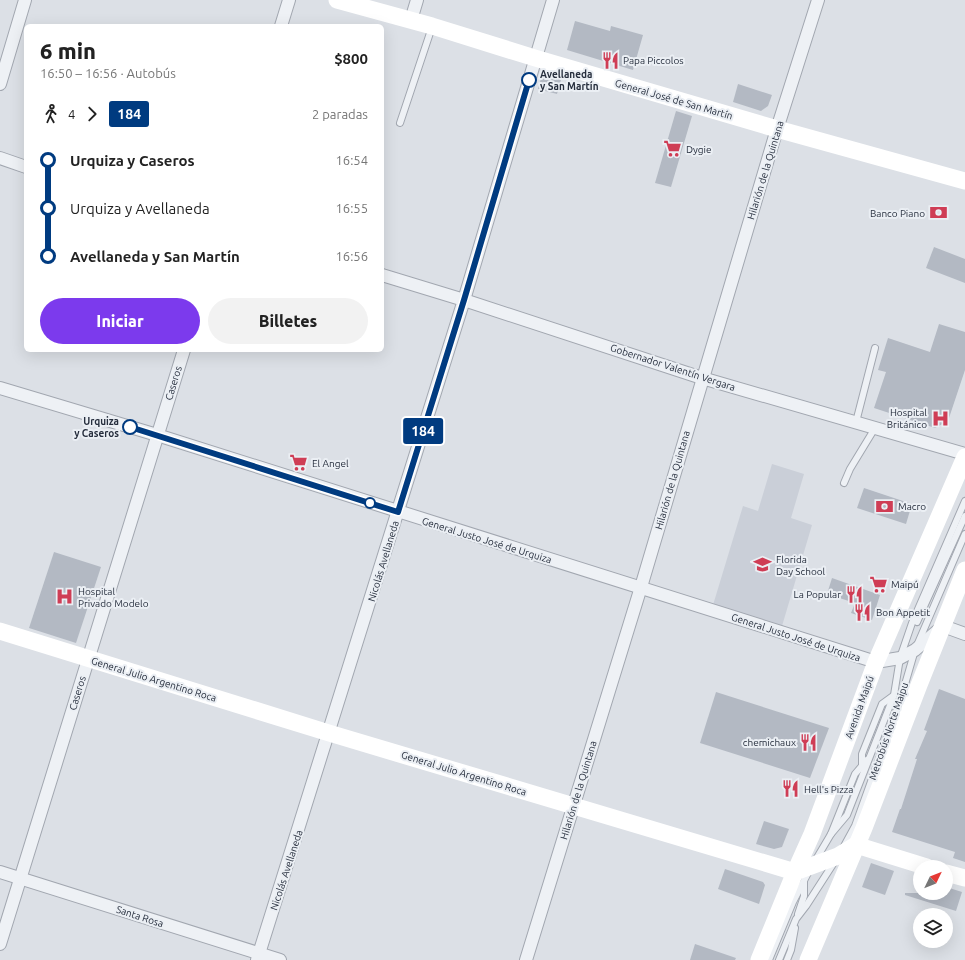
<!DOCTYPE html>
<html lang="es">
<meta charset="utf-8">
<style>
body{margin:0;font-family:Ubuntu,sans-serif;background:#f2f2f2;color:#222;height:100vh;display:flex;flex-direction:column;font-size:15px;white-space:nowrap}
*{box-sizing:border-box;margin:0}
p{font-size:13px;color:#767676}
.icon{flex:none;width:22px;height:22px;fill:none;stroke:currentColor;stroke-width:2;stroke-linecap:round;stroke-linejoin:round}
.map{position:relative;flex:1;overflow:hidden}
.sheet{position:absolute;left:24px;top:24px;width:360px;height:328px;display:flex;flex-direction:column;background:#fff;border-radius:6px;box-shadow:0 4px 16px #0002}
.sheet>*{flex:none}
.badge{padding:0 8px;border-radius:3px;font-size:14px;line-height:26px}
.needle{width:26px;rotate:47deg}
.fabs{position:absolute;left:913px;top:860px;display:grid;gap:8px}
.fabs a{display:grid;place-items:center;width:40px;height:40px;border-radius:50%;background:#fff;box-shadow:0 4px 16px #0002;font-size:20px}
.map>.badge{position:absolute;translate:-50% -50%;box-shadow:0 0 0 2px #fff}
.legs{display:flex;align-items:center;gap:6px;height:44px;padding:0 16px;font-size:13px}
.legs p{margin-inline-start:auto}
.headline{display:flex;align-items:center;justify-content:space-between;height:68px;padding:0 16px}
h1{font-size:22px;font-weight:800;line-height:30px}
.cta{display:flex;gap:8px;margin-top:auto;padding:8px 16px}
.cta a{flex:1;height:46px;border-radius:24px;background:#7c3aed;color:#fff;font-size:16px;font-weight:800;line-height:46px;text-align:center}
.cta a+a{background:#f2f2f2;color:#222}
ul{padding:0 16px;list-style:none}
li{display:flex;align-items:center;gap:14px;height:48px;font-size:15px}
li i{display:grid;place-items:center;width:6px;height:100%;margin:0 5px;background:currentColor}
li i::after{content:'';width:10px;height:10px;margin:-5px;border:3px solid;border-radius:50%;background:#fff}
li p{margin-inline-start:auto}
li:first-child i{background:linear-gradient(#0000 50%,currentColor 0)}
li:last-child i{background:linear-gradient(currentColor 50%,#0000 0)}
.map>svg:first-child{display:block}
.built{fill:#cacfd8}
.building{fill:#b3b9c3}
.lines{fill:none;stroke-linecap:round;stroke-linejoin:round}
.lane-casing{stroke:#a2a7b0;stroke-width:8}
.street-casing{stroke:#a2a7b0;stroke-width:14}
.lane{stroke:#eef1f5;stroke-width:6}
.street{stroke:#eef1f5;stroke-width:12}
.secondary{stroke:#fff;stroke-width:17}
.line-1-casing{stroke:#fff;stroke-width:9}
.line-1{stroke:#003b80;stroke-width:6}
.stop-1-dot{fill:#fff;stroke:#003b80;stroke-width:2}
.labels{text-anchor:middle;stroke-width:4;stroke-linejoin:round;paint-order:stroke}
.poi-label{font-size:10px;fill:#262e3d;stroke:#ebeff4;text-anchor:start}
.stop-label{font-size:10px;font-weight:bold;fill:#262e3d;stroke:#ebeff4;text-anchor:start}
.street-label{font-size:10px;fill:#262e3d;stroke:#ebeff4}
</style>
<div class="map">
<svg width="965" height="960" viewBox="0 0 965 960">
<rect width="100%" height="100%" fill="#dce0e6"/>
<path class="built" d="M772 464 804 474 791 518 812 525 782 626 713 605 743 506 758 511Z"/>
<g class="building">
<path d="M575 21 610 31 611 26 643 35 633 70 567 50Z"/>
<path d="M543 71 562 76 557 94 538 89Z"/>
<path d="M738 84 772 95 768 106 761 111 733 102Z"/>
<path d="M676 111 692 116 671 187 655 183Z"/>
<path d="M934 247 965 259V283L926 268Z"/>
<path d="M939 324 965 332V370L948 421 935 428 874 408 886 372 878 370 888 338 930 352Z"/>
<path d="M864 488 912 504 906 524 857 508Z"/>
<path d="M54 552 101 567 76 643 29 628Z"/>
<path d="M832 578 880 595 872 620 851 613 855 603 827 594Z"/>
<path d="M939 689 965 699V862L953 858 955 852 892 832 900 809H901L917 759H915L927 731 924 730Z"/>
<path d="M716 692 829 728 810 778 700 743Z"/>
<path d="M764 821 789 829 782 847 774 849 756 844Z"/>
<path d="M871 863 894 871 885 895 862 887Z"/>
<path d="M725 869 763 882 765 885 759 904 718 889Z"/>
<path d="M946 887 962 892 956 911 905 895V893H946Z"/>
<path d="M695 944 736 958 735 960H690Z"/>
</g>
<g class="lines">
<defs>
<g id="lane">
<path d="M400 123 432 27"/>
<path d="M856 422 875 348"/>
<path d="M844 483 850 469 875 428"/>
<path d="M917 622 965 516"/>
<path d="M862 766V754L882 704 893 696"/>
<path d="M831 834 847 815 894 695 900 658 912 623 965 501"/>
<path d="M843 848 855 826 901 698 915 650 965 534"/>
<path d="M815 861 831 834 855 774 867 760"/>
<path d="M798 914 804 896V882"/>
<path d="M769 960 793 902 809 871"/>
<path d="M779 960 796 919 806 906 835 861"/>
<path d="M787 960 791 950 795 928"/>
</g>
<g id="street">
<path d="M411 20 417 0"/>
<path d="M281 26 289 0"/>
<path d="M0 84 25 0"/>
<path d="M0 158 26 167"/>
<path d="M382 275 464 300 702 378 965 454"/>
<path d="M0 388 157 435 876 662 900 658 915 650 943 626 965 634"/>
<path d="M0 872 280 960"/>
<path d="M0 944 184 350"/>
<path d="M257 960 464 300 553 0"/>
<path d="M526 960 641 587 777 129 818 0"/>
</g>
</defs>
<use href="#lane" class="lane-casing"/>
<use href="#street" class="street-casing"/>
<use href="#lane" class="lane"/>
<use href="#street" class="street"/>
<g class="secondary">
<path d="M337 0 432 26 535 58 777 129 965 181"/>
<path d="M0 631 329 733 795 872 838 856 856 845 927 867"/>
<path d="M946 873 965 878"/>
<path d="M759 960 795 872 812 834 876 662 965 457"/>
<path d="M808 960 864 828 919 685 965 570"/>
</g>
</g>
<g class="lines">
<defs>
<path id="line-1" d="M130 427 398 512 464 300 529 80"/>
</defs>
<use href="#line-1" class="line-1-casing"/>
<use href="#line-1" class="line-1"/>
</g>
<defs>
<symbol id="restaurant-bare" viewBox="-9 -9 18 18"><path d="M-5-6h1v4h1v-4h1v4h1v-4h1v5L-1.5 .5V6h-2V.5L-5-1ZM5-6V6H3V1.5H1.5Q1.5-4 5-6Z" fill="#cf3d55" stroke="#ebeff4" stroke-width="2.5" paint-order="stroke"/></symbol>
<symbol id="supermarket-bare" viewBox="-9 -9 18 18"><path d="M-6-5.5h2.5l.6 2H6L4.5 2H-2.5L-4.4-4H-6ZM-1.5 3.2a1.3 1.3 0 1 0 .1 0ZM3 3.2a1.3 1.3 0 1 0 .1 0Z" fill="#cf3d55" stroke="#ebeff4" stroke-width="2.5" paint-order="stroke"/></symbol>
<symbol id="bank-bare" viewBox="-9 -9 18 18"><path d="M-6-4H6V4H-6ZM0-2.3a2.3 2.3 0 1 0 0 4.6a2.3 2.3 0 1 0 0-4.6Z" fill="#cf3d55" stroke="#ebeff4" stroke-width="2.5" paint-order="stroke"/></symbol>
<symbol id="hospital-bare" viewBox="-9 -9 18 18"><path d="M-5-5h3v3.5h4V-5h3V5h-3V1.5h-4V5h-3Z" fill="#cf3d55" stroke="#ebeff4" stroke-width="2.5" paint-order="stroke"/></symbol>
<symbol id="school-bare" viewBox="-9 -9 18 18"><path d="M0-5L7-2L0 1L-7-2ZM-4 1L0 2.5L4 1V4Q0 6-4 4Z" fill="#cf3d55" stroke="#ebeff4" stroke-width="2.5" paint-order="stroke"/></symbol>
</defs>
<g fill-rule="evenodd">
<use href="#restaurant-bare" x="598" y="48" width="25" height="25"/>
<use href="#supermarket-bare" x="660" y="136" width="25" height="25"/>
<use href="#bank-bare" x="926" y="200" width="25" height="25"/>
<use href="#hospital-bare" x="928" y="406" width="25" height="25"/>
<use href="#supermarket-bare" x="286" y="450" width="25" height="25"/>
<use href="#bank-bare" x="872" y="494" width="25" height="25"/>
<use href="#school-bare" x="750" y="552" width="25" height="25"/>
<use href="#supermarket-bare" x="866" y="572" width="25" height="25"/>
<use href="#restaurant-bare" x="842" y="582" width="25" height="25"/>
<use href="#hospital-bare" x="52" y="584" width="25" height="25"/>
<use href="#restaurant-bare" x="850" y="600" width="25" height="25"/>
<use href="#restaurant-bare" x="796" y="730" width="25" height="25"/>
<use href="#restaurant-bare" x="778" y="776" width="25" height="25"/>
</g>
<g class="stop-1-dot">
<circle cx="529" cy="80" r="7"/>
<circle cx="130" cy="427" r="7"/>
<circle cx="370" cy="503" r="5"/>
</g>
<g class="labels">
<g class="poi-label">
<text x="623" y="64">Papa Piccolos</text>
<text x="686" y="153">Dygie</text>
<text x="925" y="217" text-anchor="end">Banco Piano</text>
<text x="927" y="416" text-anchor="end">Hospital<tspan x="927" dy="12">Británico</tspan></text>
<text x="312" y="467">El Angel</text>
<text x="898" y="510">Macro</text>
<text x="776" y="563">Florida<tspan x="776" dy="12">Day School</tspan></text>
<text x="891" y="588">Maipú</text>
<text x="78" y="595">Hospital<tspan x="78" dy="12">Privado Modelo</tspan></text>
<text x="841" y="598" text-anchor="end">La Popular</text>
<text x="876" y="616">Bon Appetit</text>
<text x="796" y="746" text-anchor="end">chemichaux</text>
<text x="804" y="793">Hell's Pizza</text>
</g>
<g class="stop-label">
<text x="540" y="78">Avellaneda<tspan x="540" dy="12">y San Martín</tspan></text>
<text x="119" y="425" text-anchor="end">Urquiza<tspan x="119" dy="12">y Caseros</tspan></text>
</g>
<g class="street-label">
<text transform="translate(674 99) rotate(16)" y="4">General José de San Martín</text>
<text transform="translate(765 170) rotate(-73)" y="4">Hilarión de la Quintana</text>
<text transform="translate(673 367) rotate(18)" y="4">Gobernador Valentín Vergara</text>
<text transform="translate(173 383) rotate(-73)" y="4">Caseros</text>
<text transform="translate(672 480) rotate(-74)" y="4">Hilarión de la Quintana</text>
<text transform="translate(487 540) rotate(17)" y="4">General Justo José de Urquiza</text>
<text transform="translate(383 561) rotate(-73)" y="4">Nicolás Avellaneda</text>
<text transform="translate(796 637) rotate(18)" y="4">General Justo José de Urquiza</text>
<text transform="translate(154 679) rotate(17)" y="4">General Julio Argentino Roca</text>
<text transform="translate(77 693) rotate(-73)" y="4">Caseros</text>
<text transform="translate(859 707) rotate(-70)" y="4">Avenida Maipú</text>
<text transform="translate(888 731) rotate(-71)" y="4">Metrobús Norte Maipu</text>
<text transform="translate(464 773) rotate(17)" y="4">General Julio Argentino Roca</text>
<text transform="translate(578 790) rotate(-73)" y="4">Hilarión de la Quintana</text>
<text transform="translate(286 870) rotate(-72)" y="4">Nicolás Avellaneda</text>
<text transform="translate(140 916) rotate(18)" y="4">Santa Rosa</text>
</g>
</g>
</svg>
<div class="fabs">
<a><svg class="needle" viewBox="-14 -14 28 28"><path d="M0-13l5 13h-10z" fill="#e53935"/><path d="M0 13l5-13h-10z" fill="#767676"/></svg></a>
<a><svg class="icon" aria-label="layers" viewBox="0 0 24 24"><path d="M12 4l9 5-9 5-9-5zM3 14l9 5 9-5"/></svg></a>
</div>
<b class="badge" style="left:423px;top:431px;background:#003b80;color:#fff">184</b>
<section class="sheet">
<div class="headline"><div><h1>6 min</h1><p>16:50 – 16:56 · Autobús</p></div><b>$800</b></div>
<div class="legs"><svg class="icon" aria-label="walk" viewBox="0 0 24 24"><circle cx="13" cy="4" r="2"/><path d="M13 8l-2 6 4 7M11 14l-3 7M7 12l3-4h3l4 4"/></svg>4<svg class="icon" aria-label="forward" viewBox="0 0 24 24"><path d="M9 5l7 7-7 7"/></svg><b class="badge" style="background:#003b80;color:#fff">184</b><p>2 paradas</p></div>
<ul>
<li><i style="color:#003b80"></i><b>Urquiza y Caseros</b><p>16:54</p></li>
<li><i style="color:#003b80"></i><span>Urquiza y Avellaneda</span><p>16:55</p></li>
<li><i style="color:#003b80"></i><b>Avellaneda y San Martín</b><p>16:56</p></li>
</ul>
<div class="cta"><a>Iniciar</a><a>Billetes</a></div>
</section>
</div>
